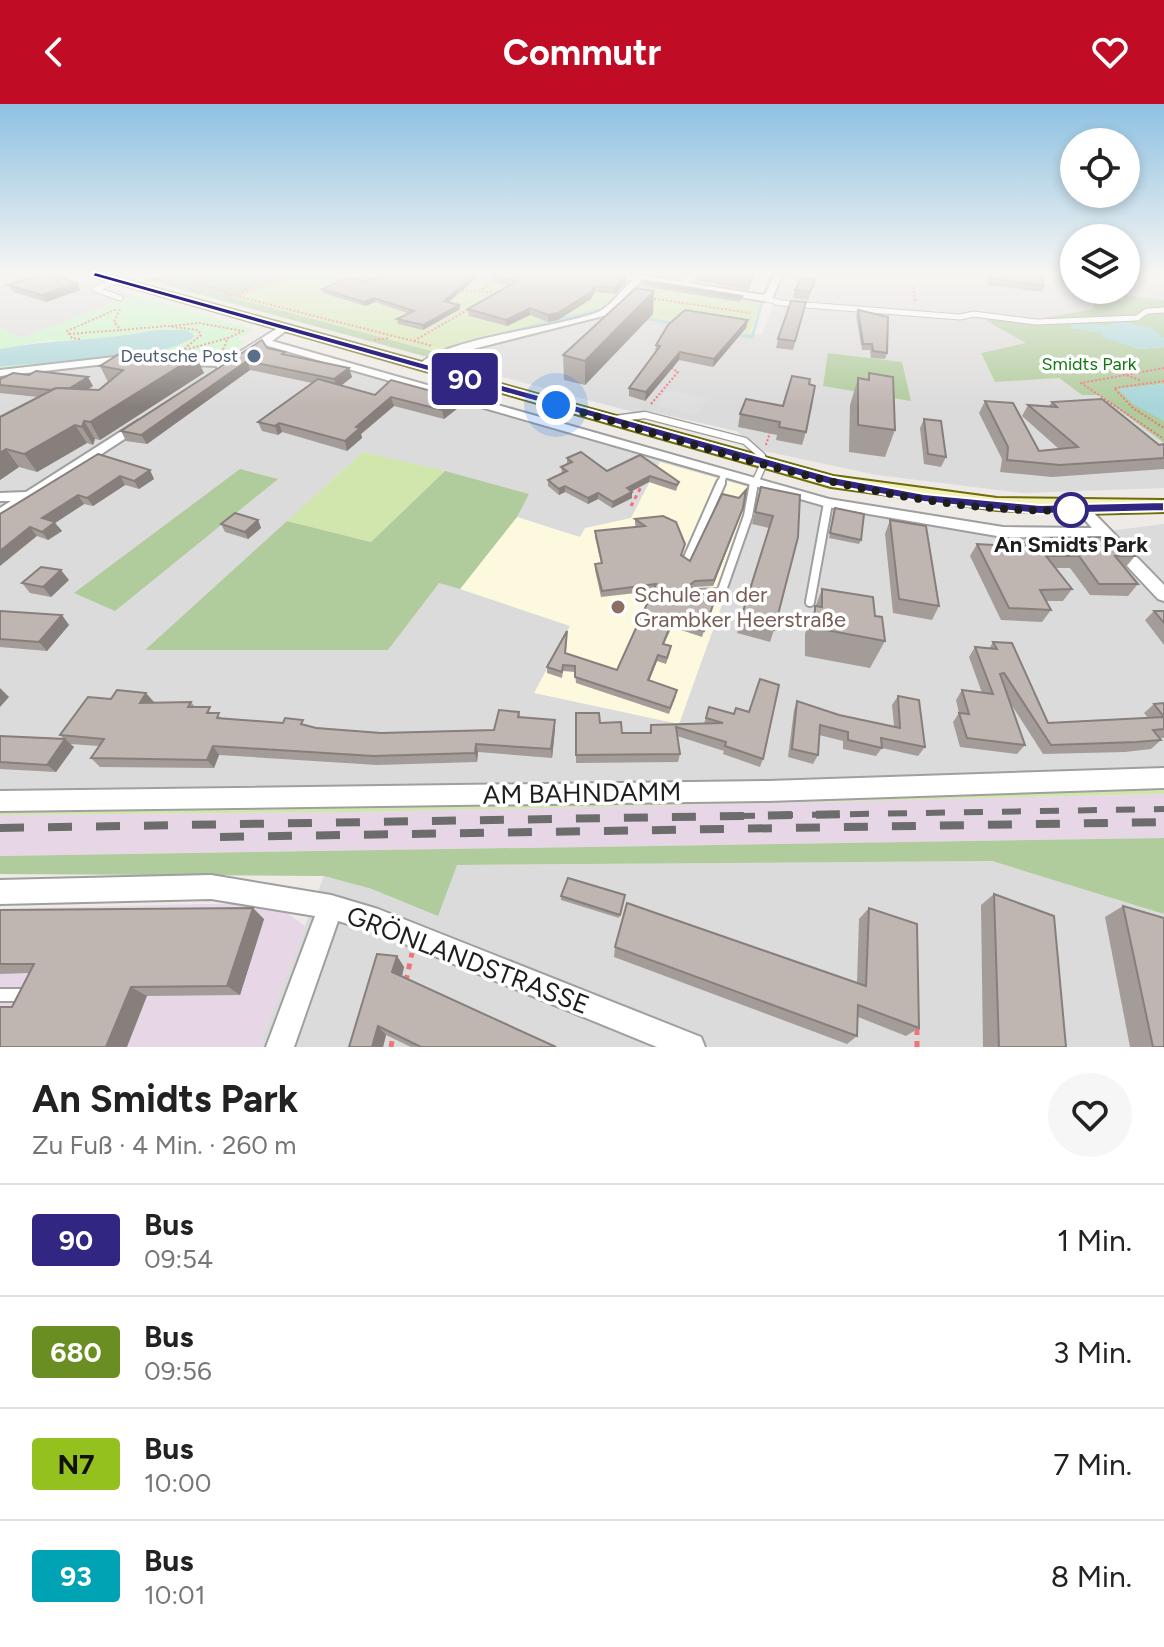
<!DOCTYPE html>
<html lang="de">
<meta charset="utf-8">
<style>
body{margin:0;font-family:Figtree,sans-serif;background:#f6f6f6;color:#222;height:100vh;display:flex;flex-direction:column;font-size:30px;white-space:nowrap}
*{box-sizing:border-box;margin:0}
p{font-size:26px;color:#767676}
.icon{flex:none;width:44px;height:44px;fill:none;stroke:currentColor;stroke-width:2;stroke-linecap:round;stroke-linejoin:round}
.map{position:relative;height:943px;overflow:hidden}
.panel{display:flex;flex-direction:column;background:#fff;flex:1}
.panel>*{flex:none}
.badge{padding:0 16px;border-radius:6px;font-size:28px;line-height:52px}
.buttons{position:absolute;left:1060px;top:24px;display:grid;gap:16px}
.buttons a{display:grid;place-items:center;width:80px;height:80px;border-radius:50%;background:#fff;box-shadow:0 4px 12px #0003;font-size:40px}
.you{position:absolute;width:40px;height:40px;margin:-20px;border:6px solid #fff;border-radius:50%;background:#1a73e8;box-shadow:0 0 0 12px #1a73e833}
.map>.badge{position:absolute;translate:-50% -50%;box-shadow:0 0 0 4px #fff}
.round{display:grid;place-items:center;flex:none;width:84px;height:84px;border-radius:42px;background:#f6f6f6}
.summary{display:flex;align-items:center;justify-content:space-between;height:136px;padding:0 32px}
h1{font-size:38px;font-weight:700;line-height:60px}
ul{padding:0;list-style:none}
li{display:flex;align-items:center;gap:24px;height:112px;padding:0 32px;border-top:2px solid #e0e0e0}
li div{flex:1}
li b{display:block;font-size:30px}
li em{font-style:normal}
li .badge{min-width:88px;font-weight:700;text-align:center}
header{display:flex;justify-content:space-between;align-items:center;height:104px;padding:0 32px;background:#c00c25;color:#fff;font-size:36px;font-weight:700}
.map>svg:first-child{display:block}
.residential{fill:#dcdbdb;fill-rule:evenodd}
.industrial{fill:#e7d7e6}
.education{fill:#fdf9df}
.grass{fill:#d1e6ad}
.forest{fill:#b0cb9c}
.park{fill:#c7f6c4}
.parking{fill:#dedede}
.water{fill:#a7d5d9}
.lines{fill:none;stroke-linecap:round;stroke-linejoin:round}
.stream{stroke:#a7d5d9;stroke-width:3}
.service-far3-casing{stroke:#9f9f9f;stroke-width:7}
.service-far2-casing{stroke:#9f9f9f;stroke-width:9}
.service-far1-casing{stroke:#9f9f9f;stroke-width:12}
.service-casing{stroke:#9f9f9f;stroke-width:16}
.minor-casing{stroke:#9f9f9f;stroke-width:4}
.secondary-casing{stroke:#6e6c0b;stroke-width:4}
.path-far2{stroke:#f17377;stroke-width:2;stroke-dasharray:2 2;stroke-linecap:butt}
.path-far1{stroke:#f17377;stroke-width:3;stroke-dasharray:4 4;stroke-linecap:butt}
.path{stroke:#f17377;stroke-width:5;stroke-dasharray:6 6;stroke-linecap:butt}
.service-far3{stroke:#fff;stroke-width:5}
.service-far2{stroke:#fff;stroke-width:6}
.service-far1{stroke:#fff;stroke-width:8}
.service{stroke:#fff;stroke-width:12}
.minor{fill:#fff;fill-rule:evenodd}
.secondary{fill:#f5f1bb;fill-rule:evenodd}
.rail-far1{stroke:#6c6c6c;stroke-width:6;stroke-dasharray:19 19;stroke-linecap:butt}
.rail{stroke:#6c6c6c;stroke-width:8;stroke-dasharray:24 24;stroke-linecap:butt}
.wall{fill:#a49c98}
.shaded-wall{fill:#867f7c}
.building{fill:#bfb5b1;stroke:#867f7c;stroke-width:2}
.line{fill:#312783;stroke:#fff;stroke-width:2}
.walk{stroke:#1e1e1e;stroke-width:8;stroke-dasharray:0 14.4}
.service-dot{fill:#5c6f8a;stroke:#fff;stroke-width:3}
.stop-dot{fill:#fff;stroke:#312783;stroke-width:4}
.education-dot{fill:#8d6e63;stroke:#fff;stroke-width:3}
.labels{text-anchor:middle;stroke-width:7;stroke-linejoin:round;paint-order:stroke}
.far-service-label{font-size:18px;fill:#4e5e75;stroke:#fff;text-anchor:end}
.far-park-label{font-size:18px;fill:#177612;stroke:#fff}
.stop-label{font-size:22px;font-weight:bold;fill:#1e1e1e;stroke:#fff}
.education-label{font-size:22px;fill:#785e54;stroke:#fff;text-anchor:start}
.near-street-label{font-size:26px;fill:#1e1e1e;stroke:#fff}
</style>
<header><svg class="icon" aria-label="back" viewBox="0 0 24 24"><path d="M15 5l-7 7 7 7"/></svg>Commutr<svg class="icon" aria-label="heart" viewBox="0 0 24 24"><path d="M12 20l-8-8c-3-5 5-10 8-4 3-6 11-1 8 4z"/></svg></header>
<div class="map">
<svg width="1164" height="943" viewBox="0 0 1164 943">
<rect width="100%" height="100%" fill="#eeeae5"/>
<g class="residential">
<path d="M0 171H63L135 191 22 234 0 224Z"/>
<path d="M784 171H1074V186H1126V171H1155L1164 176V196L1092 187 1095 205 1031 216 987 217 1028 239 981 249 995 278 1059 274 1082 291 1099 290 1164 339V384L1023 389 877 371 764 347 736 327 644 306 641 310 427 253 601 206 762 231Z"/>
<path d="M260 236 860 403 1003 422 1116 426 1164 420V682L358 703 0 704V267L138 253 229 256ZM363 348 529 390 460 484 439 479 146 546Z"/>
<path d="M992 757 1164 810V943H259L324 772 372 785 457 761Z"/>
</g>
<g class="industrial">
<path d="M1164 690V734L0 752V711L357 708Z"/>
<path d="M200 800H275L305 822 259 943H0V805Z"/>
</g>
<path class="education" d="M660 358 763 387 679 620 534 589 570 522 460 485 517 413 580 433 585 424 631 414Z"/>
<g class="grass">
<path d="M289 171H635L631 176 761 196 750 230 601 206 439 249 230 193Z"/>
<path d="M363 348 445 367 371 438 287 417Z"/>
<path d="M1164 682V690L357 708 0 711V704L358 703Z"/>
</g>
<g class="forest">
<path d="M158 171H289L231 193 439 249 427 253 140 174Z"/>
<path d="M1092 187 1164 196V234L1120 217 1108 222 1071 220V224L1100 228 1138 245 1164 243V280L1119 285 1164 317V339L1099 291H1082L1059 274 995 278 981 249 1026 239 987 217 989 210 1031 216 1094 205Z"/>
<path d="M828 249 902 258 911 297 823 282Z"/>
<path d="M240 365 278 375 115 507 74 489Z"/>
<path d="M445 367 529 390 517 413 460 485 439 479 388 546H145L287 417 371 438Z"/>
<path d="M1164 734V810L992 757 457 761 438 812 372 785 324 772 0 770V752Z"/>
</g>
<path class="park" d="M135 191 254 226 238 235 246 238 221 254 92 256 0 267V263C63 254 128 257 188 237L187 226H156L71 239 48 236 0 245V224L22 234Z"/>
<path class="parking" d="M667 285 708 295 697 311 655 301Z"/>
<g class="water">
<path d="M1120 217 1152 224 1164 234V243L1138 245 1102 233 1100 228 1071 224V219L1108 222Z"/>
<path d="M156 226H187L195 232C161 259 47 256 0 263V245C52 235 103 237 156 226Z"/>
<path d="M1164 280V317L1133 300 1118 285Z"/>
</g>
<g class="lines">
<g class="stream">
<path d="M765 187 772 171"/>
<path d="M643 214 676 220"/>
<path d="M733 230 752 233 762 199"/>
<path d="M447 244 598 206"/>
</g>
<defs>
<g id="service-far3">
<path d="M616 171 639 174"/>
<path d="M116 177 95 185 120 194"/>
<path d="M682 179 695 171"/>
<path d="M764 194 781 199 960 213 974 210 1036 218 1137 214 1147 207 1164 206"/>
</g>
<g id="service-far2">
<path d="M614 315 645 311 745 337 762 352 764 359 754 381"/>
<path d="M720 381 724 371"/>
</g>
<g id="service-far1">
<path d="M687 456 721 379"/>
<path d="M695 490 721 489 748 412 754 379"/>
<path d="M810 498 828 399"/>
</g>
<path id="service" d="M0 891H26"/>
<g id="minor">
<path d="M639 171 763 191 766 189 774 171H782L773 193 764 197 641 177 607 211 465 247 435 257 425 265 416 263C445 233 554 225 598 208 614 201 624 180 639 171Z"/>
<path d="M281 222 290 224 272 237 829 395 1003 423 1092 424 1077 407 1084 402 1089 404 1164 481V497L1158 495 1101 434 1003 433 828 403 265 241 221 267 217 266V262L123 258 0 272V266L123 252 227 256Z"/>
<path d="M139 316 145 320 143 323 0 416V404L11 397H0V389L26 388Z"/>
<path d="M1164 664V684L768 697 0 707V687L768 677Z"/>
<path d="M211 771 331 791 378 805 701 933 705 943H657L378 829 338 817 294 943H266L315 812 211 795 0 800V776Z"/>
</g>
<path id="secondary" d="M89 171H107L833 372 997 394 1164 396V408L1080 410 997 406 831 383Z"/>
</defs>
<use href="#service-far3" class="service-far3-casing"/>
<use href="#service-far2" class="service-far2-casing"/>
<use href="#service-far1" class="service-far1-casing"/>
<use href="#service" class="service-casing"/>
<use href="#minor" class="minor-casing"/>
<use href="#secondary" class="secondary-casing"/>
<g class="path-far2">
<path d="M220 171H256"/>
<path d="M293 171 236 192 433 242"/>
<path d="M1161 171 1164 172"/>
<path d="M186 174 235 192"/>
<path d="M153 175 209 171"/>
<path d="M913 183 916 199"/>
<path d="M462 186 498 189"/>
<path d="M479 187 497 177"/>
<path d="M241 188 264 171"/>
<path d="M650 194 750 209"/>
<path d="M120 205 114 218 121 226 167 222 198 226 201 231 183 246"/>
<path d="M171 222 199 219 243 227 228 234 222 248"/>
<path d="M69 230 121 226"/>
<path d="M80 235 72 234 67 227 117 205"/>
<path d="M374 236 390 234"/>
<path d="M414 237 469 205"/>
<path d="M185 246 228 234"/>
<path d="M1164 264 1081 279 1164 335"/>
<path d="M1123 270 1142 277"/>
<path d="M1164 277 1114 284 1133 304 1164 324"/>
<path d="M651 300 678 268 672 264 674 261"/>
<path d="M783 302 788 286"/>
<path d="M766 341 771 325"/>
</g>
<path class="path-far1" d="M631 402 642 381"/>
<g class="path">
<path d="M406 877 412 849"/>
<path d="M917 925V943"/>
<path d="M391 943 393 931"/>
</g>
<use href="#service-far3" class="service-far3"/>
<use href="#service-far2" class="service-far2"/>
<use href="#service-far1" class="service-far1"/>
<use href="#service" class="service"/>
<use href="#minor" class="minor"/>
<use href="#secondary" class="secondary"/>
<path class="rail-far1" d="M736 712 1164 705"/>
<g class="rail">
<path d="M0 724 859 710"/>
<path d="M220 733 1164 718"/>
</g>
</g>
<g class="wall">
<path d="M480 171 448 198 460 205 423 226 398 220 397 215 410 210 375 198 365 202 323 189 322 185 364 178Z"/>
<path d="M651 171H685L679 174Z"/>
<path d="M696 171H755L748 186 696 177Z"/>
<path d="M985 171H1041L1044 182 1041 188 988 181Z"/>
<path d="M1060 171H1074V179L1062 178Z"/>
<path d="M491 172 626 178 615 190 595 188 591 195 558 216 548 218 530 211 507 222 469 212 468 205 509 182 491 178Z"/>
<path d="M815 176 808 196 793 194 795 186Z"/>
<path d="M641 178 741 194V196L740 198 641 182Z"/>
<path d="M77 179 80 186 46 198 13 188 8 181Z"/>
<path d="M806 198 793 246 776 244 778 235Z"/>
<path d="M858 206 887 249 885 255 871 254 870 246H862L856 212Z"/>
<path d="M653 210 585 281 564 276 563 251Z"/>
<path d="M748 216 746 224 713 263 679 256 645 297 629 292V284L655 249 656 241Z"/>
<path d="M267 244 286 251 349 264 352 273 341 281 375 291 458 304 444 315 394 302 361 330 362 334 347 347 282 328 278 331 262 327 258 318 312 279 250 266 147 340 126 337 121 327Z"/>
<path d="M100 262 204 269 100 336 95 335 93 341 87 339 37 368 19 363 0 376V313L38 293 0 289V275L93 282 88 285 99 286 108 278Z"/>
<path d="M869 269 895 326 885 353 849 348 850 301 858 274 867 276Z"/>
<path d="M809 280 806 328 802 341 776 336 777 331 738 323 740 310 783 302Z"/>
<path d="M985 297 1039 347 1059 345 1022 312 1028 301 1049 302 1052 298 1159 341 1164 340V365L1052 373 1000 368 1002 355 979 309Z"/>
<path d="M924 315 946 353 941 363 924 360 920 324Z"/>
<path d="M98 350 154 375 139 385 125 381 93 402 84 400 55 419 62 427 48 436 37 432 0 410Z"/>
<path d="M640 351 679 378 676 387 649 378 631 387 632 394 612 404 598 395 588 400 565 388 559 391 548 382V376L562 369 561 363 567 360V354L607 367Z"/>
<path d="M761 383 800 391 774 526 770 538 737 529 769 424 752 420Z"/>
<path d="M835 404 861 436 859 440 829 434Z"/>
<path d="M741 410 713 482 694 483 691 486 692 490 715 495 702 533 672 523 664 540 670 548 666 560 657 557 649 577 676 592 669 610 576 579 575 568 563 567 562 574 547 569V563L567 527 566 549 617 566 653 487 601 493 595 466V460L601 459 595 433V427L638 423 635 421V415L685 440 682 452 690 457Z"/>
<path d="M258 416 261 424 248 435 225 428 221 420Z"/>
<path d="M890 416 939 502 932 516 893 509 885 430Z"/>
<path d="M1027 434 1135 452 1125 464 1138 480 1128 492 1090 491 1070 464H1055L1072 485 1063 497H1046L1051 506 1042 518 1001 516 970 452 977 440 1021 442Z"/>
<path d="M69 476 51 493 30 489 22 479Z"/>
<path d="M822 485 875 512 885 537 870 564 805 552V530Z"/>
<path d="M0 507 69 521 47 547 0 543Z"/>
<path d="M1154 507H1164V541L1145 516Z"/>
<path d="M993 538 1048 619 1148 614 1144 609 1154 600 1164 599V634H1160L1161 636 1151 645 1125 648 1043 650 1011 600 1025 641 1017 650 960 643 953 618 959 609 956 596 962 586 982 589 969 553 975 543 989 545Z"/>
<path d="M898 592 925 643 918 652 882 644 876 652 843 645V637L819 631 818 651 813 660 788 653 794 606 797 597 839 611 894 622 892 601Z"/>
<path d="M154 598 153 599 191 598 195 603 214 609 223 615 381 629 494 626 519 608 520 613 555 625 552 654 478 648 477 658 377 661 219 651 214 664 100 663 91 654 99 642 70 640 74 643 56 668 0 665V632L64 635 60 631Z"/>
<path d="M709 603 734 610 763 655 760 663 723 650 724 647 677 632 680 650 678 658 576 659V609L622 629H649L651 621 704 620Z"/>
<path d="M994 790 1066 943H983L981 801Z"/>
<path d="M625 791 619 814 561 796V792Z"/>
<path d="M1123 802 1164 943H1130L1105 813Z"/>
<path d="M869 804 919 924 906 932 858 913 857 932 847 940 614 853 615 843 857 879 859 815Z"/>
<path d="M0 806 264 815 240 891 147 892 12 903 29 869 0 870Z"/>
<path d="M397 852 404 863 402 873 556 943H411L386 931 383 943H349Z"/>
</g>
<g class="shaded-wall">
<path d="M475 171H480L445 201 444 197Z"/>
<path d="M751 171H755L748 186Z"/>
<path d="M626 172V178L615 190V184Z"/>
<path d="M77 179 80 186 46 198 42 191Z"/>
<path d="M595 182V188L591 195 558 216 548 218V211Z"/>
<path d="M654 187 653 210 585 281V257Z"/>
<path d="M374 194 375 198 365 202 364 198Z"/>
<path d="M459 201 460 205 423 226V221Z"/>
<path d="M530 204V211L507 222 506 216Z"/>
<path d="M748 216 746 224 713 263 714 255Z"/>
<path d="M680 248 679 256 645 297 646 288Z"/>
<path d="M196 252 204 269 100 336 90 318Z"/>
<path d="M247 257 250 266 147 340 141 331Z"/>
<path d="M349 264 352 273 337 285 334 275Z"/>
<path d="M88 273 93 282 70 297 64 288Z"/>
<path d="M391 293 394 302 361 330 362 334 347 347 345 337 356 323Z"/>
<path d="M457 294 458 304 444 315 442 306Z"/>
<path d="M84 317 95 335 93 341 82 323Z"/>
<path d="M279 319 282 328 278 331 275 322Z"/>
<path d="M75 321 87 339 37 368 24 350Z"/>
<path d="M6 345 19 363 0 376V349Z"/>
<path d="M150 366 154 375 139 385 134 377Z"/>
<path d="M120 372 125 381 93 402 87 394Z"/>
<path d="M650 372 649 378 627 390V384Z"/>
<path d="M565 382V388L559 391V385Z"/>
<path d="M632 388V394L612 404 613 398Z"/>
<path d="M598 389V395L588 400V394Z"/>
<path d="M78 391 84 400 55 419 62 427 48 436 42 428V414Z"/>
<path d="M743 404 741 410 713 482 714 476Z"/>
<path d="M258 416 261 424 248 435 245 428Z"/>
<path d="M30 423 37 432 0 462V447Z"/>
<path d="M61 466 69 476 51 493 43 483Z"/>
<path d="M62 511 69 521 47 547 39 538Z"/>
<path d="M658 551 657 557 647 582 648 576Z"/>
<path d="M0 584 9 593 0 603Z"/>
<path d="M146 589 154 598 147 608 140 599Z"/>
<path d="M555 616V625L552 654 551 645Z"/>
<path d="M65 635 74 643 56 668 47 661Z"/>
<path d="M476 640 478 648 477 658 475 649Z"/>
<path d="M213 642 219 651 214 664 207 656Z"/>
<path d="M253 804 264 815 240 891 227 882Z"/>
<path d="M397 852 404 863 400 879 392 868Z"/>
<path d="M131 883 147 892 127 943H106Z"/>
<path d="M378 922 386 931 383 943H372Z"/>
</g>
<g class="building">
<path d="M38 171H52L77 179 42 191 8 181Z"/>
<path d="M380 171H475L444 197 459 201 423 221 397 215 414 207 374 194 364 198 322 185 349 173 364 178Z"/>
<path d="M492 171H622L626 172 615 184 595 182 591 188 558 209 548 211 530 204 506 216 468 205 517 177 491 172Z"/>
<path d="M990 171H1041L1044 182 991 174Z"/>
<path d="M1063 171H1074V175L1064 174Z"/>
<path d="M801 174 815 176 810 188 795 186Z"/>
<path d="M642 176 742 192 741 194 641 178Z"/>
<path d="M636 184 654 187 585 257 563 251Z"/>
<path d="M791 197 806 198 795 237 778 235Z"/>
<path d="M685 206 748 216 714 255 680 248 646 288 629 284 660 242 656 241 668 221Z"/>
<path d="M858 206 888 213 887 249 873 247 872 240H863Z"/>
<path d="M262 236 267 244 285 248 282 250 349 264 334 275 247 257 141 331 121 327Z"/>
<path d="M170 248 196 252 90 318 84 317 82 323 75 321 24 350 6 345 0 349V313L56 284 99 286 123 266 100 262 119 250 157 256Z"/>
<path d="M36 267 88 273 70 284H56L51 286 0 281V275L13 269 29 271Z"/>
<path d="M869 269 893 273 895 326 858 321V274L869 276Z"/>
<path d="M792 272 810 275 809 280 815 282 806 328 779 323 780 318 740 310 746 295 783 302Z"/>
<path d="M318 275 375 291 391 276 457 294 442 306 391 293 356 323 360 324 345 337 279 319 275 322 258 318Z"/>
<path d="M1102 295 1159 341 1164 340V354L1060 361 1007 356 1008 343 985 297 1013 299 1039 347 1078 343 1028 301 1057 303 1052 298Z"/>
<path d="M924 315 941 317 946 353 928 350Z"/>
<path d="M581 348 607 367 640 351 679 378 677 381 650 372 627 384 632 388 613 398 598 389 588 394 565 382 559 385 548 376 567 367 561 363 572 358 567 354Z"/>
<path d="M98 350 150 366 134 377 120 372 87 394 78 391 42 414 55 418 42 428 30 423 0 447V410Z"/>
<path d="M761 383 800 391 798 433 774 526 740 517 773 412 755 408Z"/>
<path d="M746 386 743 404 714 476 695 477 690 481 692 490H709L708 493 715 495 704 527 672 517 663 540 671 542 667 554 658 551 648 576 677 586 670 604 575 573V562L563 561 562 568 547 563 567 527 565 549 617 566 656 480 602 487 595 460 602 459 595 427 645 422 635 415 663 412 676 418 685 440 681 451 690 457 722 390 739 394Z"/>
<path d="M835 404 864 410 861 436 830 429Z"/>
<path d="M235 409 258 416 245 428 221 420Z"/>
<path d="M890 416 926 422 939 502 899 495Z"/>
<path d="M1116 433 1135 452H1115L1138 480H1099L1079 452H1046L1072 485 1040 486 1051 506 1009 504 977 440 1033 443 1027 434Z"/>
<path d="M41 463 61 466 43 483 22 479Z"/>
<path d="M822 485 873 493 875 512 882 513 885 537 815 524V502L822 503Z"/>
<path d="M0 507 62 511 39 538 0 535Z"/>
<path d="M1154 507H1164V519Z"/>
<path d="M993 538 1012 539 1048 619 1164 613V625L1153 626 1161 636 1136 638 1051 641 1004 569 1000 570 1025 641 967 634 959 609 969 610 962 586 993 590 975 543 997 545Z"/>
<path d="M760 575 779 581 763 655 725 642 726 638 676 623 680 650 576 651V609H599L600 619 621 618 622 629H651V621L723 619 706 614 709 603 734 610 736 604 749 608Z"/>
<path d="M117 586 146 589 140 599 191 598 188 603H210L207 609H219L217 614 283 619 285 614 303 616 301 620 316 624 381 629 494 626 499 606 519 608 518 613 555 616 551 645 476 640 475 649 373 652 213 642 207 656 91 654 104 635 60 631 88 593 111 595Z"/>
<path d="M898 592 919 596 925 643 881 634 882 644 848 636V628L820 621 818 651 792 645 797 597 839 611 900 624Z"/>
<path d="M1164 599V613L1154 600Z"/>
<path d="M0 632 65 635 47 661 0 658Z"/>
<path d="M568 774 625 791 620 811 561 792Z"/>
<path d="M994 790 1054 812 1066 943H999Z"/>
<path d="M627 799 866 882 869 804 917 820 919 924 858 901 857 932 615 843Z"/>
<path d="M1123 802 1164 814V943H1153Z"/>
<path d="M253 804 227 882 131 883 106 943H0V903H12L34 860H0V806Z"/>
<path d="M377 850 397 852 392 868 556 943H421L378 922 372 943H349Z"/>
</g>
<linearGradient id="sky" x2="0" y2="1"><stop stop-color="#8ec1e2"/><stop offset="0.56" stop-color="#f7f6f3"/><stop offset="1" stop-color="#f7f6f3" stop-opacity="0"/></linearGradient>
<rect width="1164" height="303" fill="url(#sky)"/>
<path class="line" d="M95 168 833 373 924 390 1040 401 1164 398V407L1040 410 924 398 831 381 92 172Z"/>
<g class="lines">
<path class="walk" d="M556 301C718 346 902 412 1071 406"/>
</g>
<circle class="service-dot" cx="254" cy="252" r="8"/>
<circle class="stop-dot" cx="1071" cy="406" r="16"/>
<circle class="education-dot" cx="618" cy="503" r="8"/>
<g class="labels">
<g class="far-service-label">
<text x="238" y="258">Deutsche Post</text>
</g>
<g class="far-park-label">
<text x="1089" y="266">Smidts Park</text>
</g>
<g class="stop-label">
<text x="1071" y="448">An Smidts Park</text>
</g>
<g class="education-label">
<text x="634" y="498">Schule an der<tspan x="634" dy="25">Grambker Heerstraße</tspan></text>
</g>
<g class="near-street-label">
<text transform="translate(582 689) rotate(-1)" y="9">AM BAHNDAMM</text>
<text transform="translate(468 856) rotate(21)" y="9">GRÖNLANDSTRASSE</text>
</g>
</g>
</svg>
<div class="buttons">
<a><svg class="icon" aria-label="locate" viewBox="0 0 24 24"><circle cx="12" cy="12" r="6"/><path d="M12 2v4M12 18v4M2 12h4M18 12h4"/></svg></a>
<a><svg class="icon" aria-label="layers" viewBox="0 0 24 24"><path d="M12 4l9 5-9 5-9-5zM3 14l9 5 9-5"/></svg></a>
</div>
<div class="you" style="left:556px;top:301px"></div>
<b class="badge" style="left:465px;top:275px;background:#312783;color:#fff">90</b>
</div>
<section class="panel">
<div class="summary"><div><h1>An Smidts Park</h1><p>Zu Fuß · 4 Min. · 260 m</p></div><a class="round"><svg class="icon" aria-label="heart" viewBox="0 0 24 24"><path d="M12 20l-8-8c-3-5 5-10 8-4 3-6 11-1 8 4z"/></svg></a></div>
<ul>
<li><span class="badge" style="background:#312783;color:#fff">90</span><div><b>Bus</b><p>09:54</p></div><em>1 Min.</em></li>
<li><span class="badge" style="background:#6b8e23;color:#fff">680</span><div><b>Bus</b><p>09:56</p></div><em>3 Min.</em></li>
<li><span class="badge" style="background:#95c11f;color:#111">N7</span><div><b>Bus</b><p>10:00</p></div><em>7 Min.</em></li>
<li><span class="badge" style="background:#00a3b4;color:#fff">93</span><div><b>Bus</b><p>10:01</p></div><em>8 Min.</em></li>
</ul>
</section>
